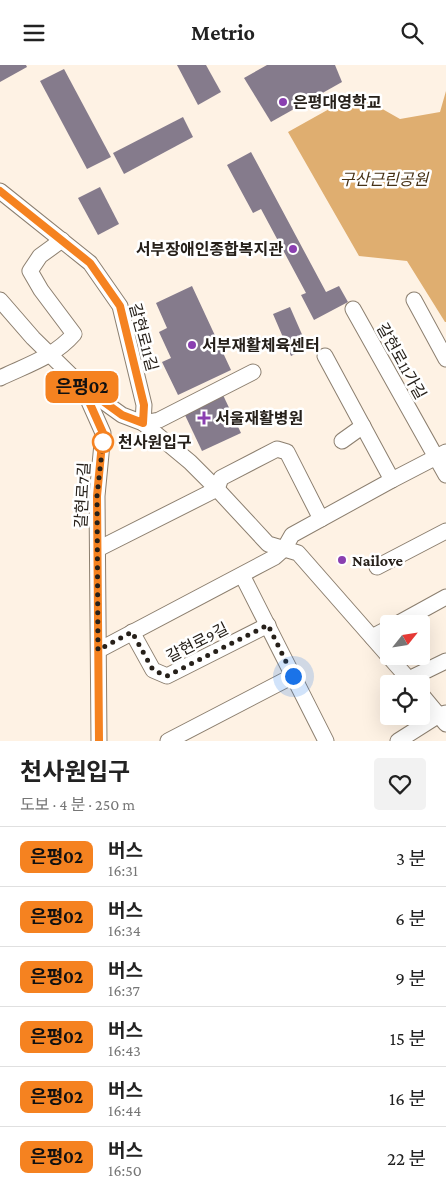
<!DOCTYPE html>
<html lang="ko">
<meta charset="utf-8">
<style>
body{margin:0;font-family:"Crimson Pro","Noto Sans KR",serif;background:#f2f2f2;color:#222;height:100vh;display:flex;flex-direction:column;font-size:19px;white-space:nowrap}
*{box-sizing:border-box;margin:0}
p{font-size:16px;color:#767676}
.icon{flex:none;width:28px;height:28px;fill:none;stroke:currentColor;stroke-width:2;stroke-linecap:round;stroke-linejoin:round}
.map{position:relative;height:676px;overflow:hidden}
.panel{display:flex;flex-direction:column;background:#fff;flex:1}
.panel>*{flex:none}
.badge{padding:0 10px;border-radius:8px;font-size:18px;line-height:32px}
.needle{width:32px;rotate:60deg}
.controls{position:absolute;left:380px;top:550px;display:grid;gap:10px}
.controls a{display:grid;place-items:center;width:50px;height:50px;border-radius:5px;background:#fff;box-shadow:0 5px 20px #0002;font-size:25px}
.you{position:absolute;width:25px;height:25px;margin:-12px;border:4px solid #fff;border-radius:50%;background:#1a73e8;box-shadow:0 0 0 8px #1a73e833}
.map>.badge{position:absolute;translate:-50% -50%;box-shadow:0 0 0 2px #fff}
.round{display:grid;place-items:center;flex:none;width:52px;height:52px;border-radius:5px;background:#f2f2f2}
.headline{display:flex;align-items:center;justify-content:space-between;height:85px;padding:0 20px}
h1{font-size:24px;font-weight:700;line-height:38px}
ul{padding:0;list-style:none}
li{display:flex;align-items:center;gap:15px;height:60px;padding:0 20px;border-top:1px solid #e0e0e0}
li div{flex:1}
li b{display:block;font-size:19px}
li em{font-style:normal}
li .badge{min-width:55px;font-weight:700;text-align:center}
header{display:flex;justify-content:space-between;align-items:center;height:65px;padding:0 20px;background:#fff;font-size:22px;font-weight:700}
.map>svg:first-child{display:block}
.forest{fill:#dfae70}
.building{fill:#857b8c}
.lines{fill:none;stroke-linecap:round;stroke-linejoin:round}
.minor-casing{stroke:#8c7f6f;stroke-width:17}
.minor{stroke:#fff;stroke-width:15}
.line-casing{stroke:#fff;stroke-width:11}
.line{stroke:#f58220;stroke-width:8}
.walk{stroke:#26201a;stroke-width:5;stroke-dasharray:0 9}
.poi-dot{fill:#8a3fb0;stroke:#fff;stroke-width:2}
.stop-dot{fill:#fff;stroke:#f58220;stroke-width:2.5}
.labels{text-anchor:middle;stroke-width:5;stroke-linejoin:round;paint-order:stroke}
.poi-label{font-size:16px;font-weight:bold;fill:#26201a;stroke:#fff;text-anchor:start}
.park-label{font-size:16px;font-style:italic;fill:#463115;stroke:#fff}
.street-label{font-size:16px;fill:#26201a;stroke:#fff}
.stop-label{font-size:16px;font-weight:bold;fill:#26201a;stroke:#fff;text-anchor:start}
</style>
<header><svg class="icon" aria-label="menu" viewBox="0 0 24 24"><path d="M4 6h16M4 12h16M4 18h16"/></svg>Metrio<svg class="icon" aria-label="search" viewBox="0 0 24 24"><circle cx="10" cy="10" r="6"/><path d="M15 15l6 6"/></svg></header>
<div class="map">
<svg width="446" height="676" viewBox="0 0 446 676">
<rect width="100%" height="100%" fill="#fef2e4"/>
<path class="forest" d="M446 26V257H445L407 196 359 191 288 67 356 29 400 54 440 47Z"/>
<g class="building">
<path d="M0 0H26L27 2 0 17Z"/>
<path d="M177 0H206L221 27 198 40Z"/>
<path d="M267 0H335L342 17 271 57 244 13Z"/>
<path d="M64 4 111 92 87 104 40 16Z"/>
<path d="M183 52 193 72 124 109 113 88Z"/>
<path d="M251 87 326 227 339 221 348 237 314 255 301 230 306 228 261 144 253 148 227 100Z"/>
<path d="M100 122 119 159 98 170 78 133Z"/>
<path d="M192 221 231 305 178 330 162 297 171 293 159 267 167 263 156 238Z"/>
<path d="M290 242 304 274 294 277 299 287 291 291 273 249Z"/>
<path d="M223 330 241 368 202 386 184 348Z"/>
</g>
<g class="lines">
<defs>
<g id="minor">
<path d="M0 126 90 198 120 241 144 340 143 358"/>
<path d="M0 235 33 273 82 321 103 368 97 431 99 676"/>
<path d="M414 235 446 294"/>
<path d="M353 244 446 410"/>
<path d="M325 291 392 415"/>
<path d="M0 313C27 300 54 292 74 269L41 225 30 206 40 191 62 175"/>
<path d="M83 322 122 350 143 358 190 397 217 424 268 479 298 488 413 619"/>
<path d="M143 358 159 355 253 307"/>
<path d="M342 376 363 361"/>
<path d="M217 424 221 413 277 384 287 387 321 454"/>
<path d="M98 484 217 424"/>
<path d="M377 502 446 466"/>
<path d="M242 510 326 676"/>
<path d="M397 559 446 532"/>
<path d="M132 567 153 605 167 611 268 560"/>
<path d="M372 572 389 563"/>
<path d="M99 585 275 492 284 484 292 470 392 415 446 387"/>
<path d="M409 614 446 596"/>
<path d="M421 629 446 659"/>
<path d="M168 676 293 611"/>
<path d="M398 676 439 650 446 648"/>
</g>
</defs>
<use href="#minor" class="minor-casing"/>
<use href="#minor" class="minor"/>
</g>
<g class="lines">
<defs>
<path id="line" d="M0 126 90 198 120 241 144 340 143 358 122 350 82 321 103 368 97 431 99 676"/>
</defs>
<use href="#line" class="line-casing"/>
<use href="#line" class="line"/>
<path class="walk" d="M103 377 97 431 98 585 132 567 153 605 167 611 268 560 293 611"/>
</g>
<g class="poi-dot">
<circle cx="283" cy="37" r="5"/>
<circle cx="293" cy="184" r="5"/>
<circle cx="192" cy="280" r="5"/>
<path d="M201.5 345.5h5v5h5v5h-5v5h-5v-5h-5v-5h5z"/>
<circle cx="342" cy="495" r="5"/>
</g>
<circle class="stop-dot" cx="103" cy="377" r="10"/>
<g class="labels">
<g class="poi-label">
<text x="293" y="43">은평대영학교</text>
<text x="283" y="190" text-anchor="end">서부장애인종합복지관</text>
<text x="202" y="286">서부재활체육센터</text>
<text x="215" y="359">서울재활병원</text>
<text x="352" y="501">Nailove</text>
</g>
<g class="park-label">
<text x="384" y="120">구산근린공원</text>
</g>
<g class="street-label">
<text transform="translate(144 272) rotate(75)" y="6">갈현로11길</text>
<text transform="translate(402 296) rotate(61)" y="6">갈현로11가길</text>
<text transform="translate(82 430) rotate(-87)" y="6">갈현로7길</text>
<text transform="translate(197 577) rotate(-27)" y="6">갈현로9길</text>
</g>
<g class="stop-label">
<text x="118" y="383">천사원입구</text>
</g>
</g>
</svg>
<div class="controls">
<a><svg class="needle" viewBox="-14 -14 28 28"><path d="M0-13l5 13h-10z" fill="#e53935"/><path d="M0 13l5-13h-10z" fill="#767676"/></svg></a>
<a><svg class="icon" aria-label="locate" viewBox="0 0 24 24"><circle cx="12" cy="12" r="6"/><path d="M12 2v4M12 18v4M2 12h4M18 12h4"/></svg></a>
</div>
<div class="you" style="left:293px;top:611px"></div>
<b class="badge" style="left:82px;top:322px;background:#f58220;color:#111">은평02</b>
</div>
<section class="panel">
<div class="headline"><div><h1>천사원입구</h1><p>도보 · 4 분 · 250 m</p></div><a class="round"><svg class="icon" aria-label="heart" viewBox="0 0 24 24"><path d="M12 20l-8-8c-3-5 5-10 8-4 3-6 11-1 8 4z"/></svg></a></div>
<ul>
<li><span class="badge" style="background:#f58220;color:#111">은평02</span><div><b>버스</b><p>16:31</p></div><em>3 분</em></li>
<li><span class="badge" style="background:#f58220;color:#111">은평02</span><div><b>버스</b><p>16:34</p></div><em>6 분</em></li>
<li><span class="badge" style="background:#f58220;color:#111">은평02</span><div><b>버스</b><p>16:37</p></div><em>9 분</em></li>
<li><span class="badge" style="background:#f58220;color:#111">은평02</span><div><b>버스</b><p>16:43</p></div><em>15 분</em></li>
<li><span class="badge" style="background:#f58220;color:#111">은평02</span><div><b>버스</b><p>16:44</p></div><em>16 분</em></li>
<li><span class="badge" style="background:#f58220;color:#111">은평02</span><div><b>버스</b><p>16:50</p></div><em>22 분</em></li>
</ul>
</section>
